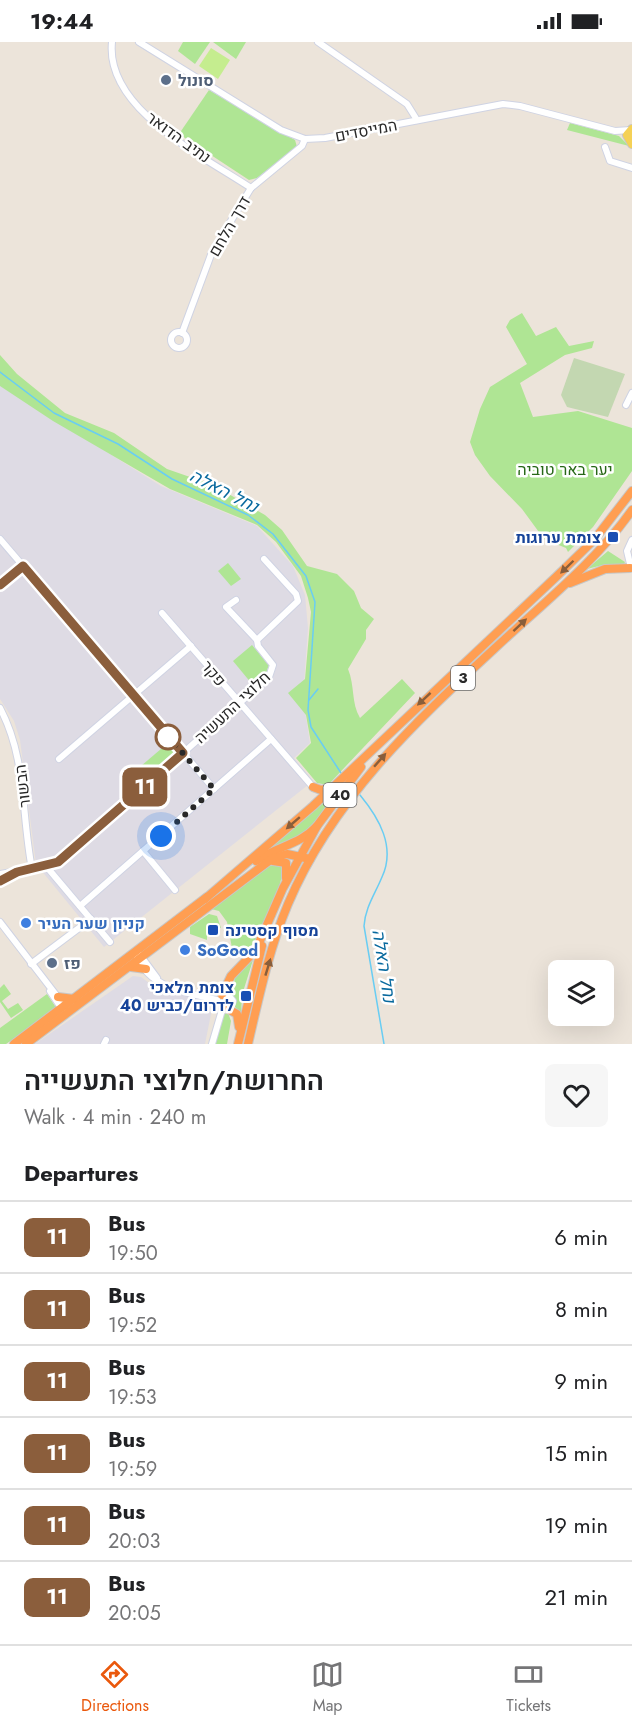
<!DOCTYPE html>
<meta charset="utf-8">
<style>
body{margin:0;font-family:Jost,Heebo,sans-serif;background:#f6f6f6;color:#202124;height:100vh;display:flex;flex-direction:column;font-size:22px;white-space:nowrap}
*{box-sizing:border-box;margin:0}
p{font-size:20px;color:#757577}
.icon{flex:none;width:33px;height:33px;fill:none;stroke:currentColor;stroke-width:2;stroke-linecap:round;stroke-linejoin:round}
.map{position:relative;height:1002px;overflow:hidden}
.side{display:flex;flex-direction:column;background:#fff;flex:1}
.side>*{flex:none}
.badge{padding:0 12px;border-radius:9px;font-size:21px;line-height:39px}
.controls{position:absolute;left:548px;top:918px;display:grid;gap:12px}
.controls a{display:grid;place-items:center;width:66px;height:66px;border-radius:9px;background:#fff;box-shadow:0 6px 24px #0002;font-size:30px}
.you{position:absolute;width:30px;height:30px;margin:-15px;border:4px solid #fff;border-radius:50%;background:#1a73e8;box-shadow:0 0 0 9px #1a73e833}
.map>.badge{position:absolute;translate:-50% -50%;box-shadow:0 0 0 3px #fff}
h2{padding:0 24px;font-size:22px;line-height:54px}
.round{display:grid;place-items:center;flex:none;width:63px;height:63px;border-radius:9px;background:#f6f6f6}
.summary{display:flex;align-items:center;justify-content:space-between;height:102px;padding:0 24px}
h1{font-size:28px;font-weight:600;line-height:45px}
ul{padding:0;list-style:none}
li{display:flex;align-items:center;gap:18px;height:72px;padding:0 24px;border-top:2px solid #e0e0e0}
li div{flex:1}
li b{display:block;font-size:22px}
li em{font-style:normal}
li .badge{min-width:66px;font-weight:700;text-align:center}
.status{display:flex;justify-content:space-between;align-items:center;height:42px;padding:0 30px;background:#fff;direction:ltr}
.status svg{height:16px;fill:currentColor}
.tab-bar{display:flex;justify-content:space-around;align-items:center;height:84px;border-top:2px solid #e0e0e0;background:#fff;font-size:16px;color:#757577}
.tab-bar a{display:grid;justify-items:center;gap:3px}
.tab-bar .current{color:#ea580c}
.map>svg:first-child{display:block}
.industrial{fill:#dedbe4}
.green{fill:#afe594}
.cemetery{fill:#c3d7b1}
.pitch{fill:#c5ed8f}
.lines{fill:none;stroke-linecap:round;stroke-linejoin:round}
.stream{stroke:#69cdf3;stroke-width:1.5}
.minor-casing{stroke:#cfd3e3;stroke-width:8}
.major-casing{stroke:#c7c7c7;stroke-width:10}
.highway-casing{stroke:#c7c7c7;stroke-width:10}
.minor{stroke:#fff;stroke-width:6}
.major{stroke:#f5d156;stroke-width:8}
.highway{stroke:#ff9e52;stroke-width:8}
.oneway{fill:#895e3b}
.line-casing{stroke:#fff;stroke-width:14}
.line{stroke:#8b5e3c;stroke-width:9}
.walk{stroke:#292929;stroke-width:6;stroke-dasharray:0 10.8}
.service-dot{fill:#5c6f8a;stroke:#fff;stroke-width:2}
.transit-dot{fill:#1a4fb4;stroke:#fff;stroke-width:2}
.stop-dot{fill:#fff;stroke:#8b5e3c;stroke-width:3}
.shop-dot{fill:#3f7fe0;stroke:#fff;stroke-width:2}
.labels{text-anchor:middle;stroke-width:5;stroke-linejoin:round;paint-order:stroke}
.shield{fill:#fff;stroke:#696969;stroke-width:1.5}
.shield-label{font-size:15px;font-weight:bold;fill:#292929}
.service-label{font-size:16px;font-weight:bold;fill:#4e5e75;stroke:#fff;text-anchor:start}
.street-label{font-size:16px;fill:#292929;stroke:#fff}
.park-label{font-size:16px;fill:#276817;stroke:#fff}
.transit-label{font-size:16px;font-weight:bold;fill:#164399;stroke:#fff;text-anchor:end}
.shop-label{font-size:16px;font-weight:bold;fill:#366cbe;stroke:#fff;text-anchor:start}
.water-label{font-size:18px;font-style:italic;fill:#08699e;stroke:#fff}
</style>
<div class="status"><b>19:44</b><svg viewBox="0 0 49 12"><path d="M0 12V9h3v3zM5 12V6h3v6zM10 12V3h3v9zM15 12V0h3v12zM26 1h20v11H26zM47 4h2v5h-2z"/></svg></div>
<div class="map">
<svg width="632" height="1002" viewBox="0 0 632 1002">
<rect width="100%" height="100%" fill="#ece4da"/>
<g class="industrial">
<path d="M0 343 161 444 257 484 293 524 305 553 308 586 303 655 310 701 294 716 313 739 104 905 36 822 20 698 14 679 0 657Z"/>
<path d="M133 934 141 935 157 947 207 957 211 963V972L205 1002H35Z"/>
</g>
<g class="green">
<path d="M183 0H210L195 22 178 9Z"/>
<path d="M213 0H246L236 17Z"/>
<path d="M209 48 295 98 297 105 257 136 249 138 179 92Z"/>
<path d="M570 81 619 94 629 104 567 88Z"/>
<path d="M522 271 536 294 556 285 569 304 594 299 592 306 565 313 520 341 533 375 578 369 632 386V429L593 485 568 510 566 506 544 497 522 467 490 434 475 413 470 400 480 367 490 345 527 322 506 285 510 278Z"/>
<path d="M0 313 17 332 65 371 114 391 167 427 213 443 265 473 282 488 307 524 337 532 354 549 361 566 374 577 366 588V597L348 627C355 644 351 661 360 676L402 637 415 651 328 743 317 741 296 716 311 701 306 673 288 651 305 637 311 570 308 556 301 534 276 500 257 483 170 447 53 379 0 344Z"/>
<path d="M608 509 625 520 624 522H607L587 527Z"/>
<path d="M228 521 241 537 231 544 218 529Z"/>
<path d="M252 603 269 623 266 631 252 642 233 619Z"/>
<path d="M168 701 177 712 150 735 141 724Z"/>
<path d="M350 732 352 734 313 786 257 817Z"/>
<path d="M283 822C285 840 259 900 245 911H233L227 880 219 869 211 867 269 824Z"/>
<path d="M209 872 217 874 221 886 216 884 207 891V898L190 892V885Z"/>
<path d="M253 918 242 953 241 974 232 960 235 933Z"/>
<path d="M4 942 11 952 2 959 8 967 18 961 23 968 11 976 0 960V946Z"/>
<path d="M47 952 55 964 54 969 6 1002H0V986Z"/>
<path d="M228 971 231 979 227 1002H214L223 972Z"/>
</g>
<path class="cemetery" d="M574 316 625 332 608 375 567 365 561 353Z"/>
<path class="pitch" d="M211 6 230 18 218 37 199 24Z"/>
<g class="lines">
<g class="stream">
<path d="M0 330 54 371 118 402 172 437 248 473 273 492 306 534 315 560 308 668 311 685 341 731"/>
<path d="M309 658 318 647"/>
<path d="M360 753C379 776 396 805 382 835 375 852 365 866 364 884L384 1002"/>
</g>
<defs>
<g id="minor">
<path d="M112 0C105 67 203 114 251 146"/>
<path d="M139 0 281 88 305 97 325 96 503 62 520 64 615 89 631 88"/>
<path d="M318 0 407 62 417 78"/>
<path d="M605 105 610 119 632 126"/>
<circle cx="179" cy="298" r="8"/>
<path d="M182 291 212 210 251 146 302 104 305 97"/>
<path d="M626 363 632 351"/>
<path d="M0 497 214 747"/>
<path d="M631 526 627 509 632 498"/>
<path d="M0 543 23 524"/>
<path d="M236 558 226 565 257 598"/>
<path d="M162 571 313 745"/>
<path d="M0 666C27 717 21 771 32 827"/>
<path d="M59 717 191 604"/>
<path d="M143 809 175 848"/>
<path d="M46 824 110 900"/>
<path d="M0 832 50 823 64 816 269 635 273 623 258 604 257 598 298 559 296 552 264 517"/>
<path d="M80 864 271 697"/>
<path d="M0 880 60 958"/>
<path d="M140 913 157 936"/>
<path d="M137 915C151 947 186 950 217 958"/>
<path d="M31 922 91 877"/>
<path d="M50 949 62 967"/>
<path d="M221 953H228L233 959 229 967 222 968"/>
<path d="M104 1002 106 998"/>
<path d="M212 1002 222 968"/>
</g>
<path id="major" d="M632 87 627 93 632 102"/>
<g id="highway">
<path d="M570 541 605 527 630 526"/>
<path d="M313 745 321 748 330 746"/>
<path d="M256 819C277 804 300 803 317 784"/>
<path d="M273 819 286 821V836"/>
<path d="M205 857 313 764 556 535 594 498 632 449"/>
<path d="M131 925 146 927"/>
<path d="M222 953 231 934 256 908 283 846 317 784 361 725"/>
<path d="M58 955 74 957"/>
<path d="M228 967 237 972 239 985"/>
<path d="M14 1002 207 855"/>
<path d="M26 1002 273 816 287 812 310 817"/>
<path d="M238 1002 262 904"/>
<path d="M248 1002C259 955 269 907 288 862 332 758 413 682 494 607 541 563 595 521 632 468"/>
</g>
</defs>
<use href="#minor" class="minor-casing"/>
<use href="#major" class="major-casing"/>
<use href="#highway" class="highway-casing"/>
<use href="#minor" class="minor"/>
<use href="#major" class="major"/>
<use href="#highway" class="highway"/>
</g>
<defs><path id="oneway-solid" d="M-6-.8H1V-3.2L6.5 0L1 3.2V.8H-6Z" transform="scale(1.5)"/></defs>
<g class="oneway">
<use href="#oneway-solid" transform="translate(567 525) rotate(136)"/>
<use href="#oneway-solid" transform="translate(520 583) rotate(-43)"/>
<use href="#oneway-solid" transform="translate(424 657) rotate(137)"/>
<use href="#oneway-solid" transform="translate(380 718) rotate(-49)"/>
<use href="#oneway-solid" transform="translate(293 781) rotate(139)"/>
<use href="#oneway-solid" transform="translate(268 925) rotate(-73)"/>
</g>
<g class="lines">
<defs>
<path id="line" d="M0 543 23 524 183 711 58 820 17 830 0 839"/>
</defs>
<use href="#line" class="line-casing"/>
<use href="#line" class="line"/>
<path class="walk" d="M161 794 214 747 166 692 168 695"/>
</g>
<g class="service-dot">
<circle cx="166" cy="38" r="6"/>
<circle cx="52" cy="921" r="6"/>
</g>
<g class="transit-dot">
<rect x="607" y="489" width="12" height="12" rx="3"/>
<rect x="207" y="882" width="12" height="12" rx="3"/>
<rect x="240" y="948" width="12" height="12" rx="3"/>
</g>
<circle class="stop-dot" cx="168" cy="695" r="12"/>
<g class="shop-dot">
<circle cx="26" cy="881" r="6"/>
<circle cx="185" cy="908" r="6"/>
</g>
<g class="labels">
<g class="shield">
<rect x="451" y="624" width="24" height="24" rx="4.5"/>
<rect x="323.5" y="741" width="33" height="24" rx="4.5"/>
</g>
<g class="shield-label">
<text x="463" y="641">3</text>
<text x="340" y="758">40</text>
</g>
<g class="service-label">
<text x="178" y="44">סונול</text>
<text x="64" y="927">פז</text>
</g>
<g class="street-label">
<text transform="translate(366 88) rotate(-11)" y="6">המייסדים</text>
<text transform="translate(179 95) rotate(36)" y="6">נתיב הדואר</text>
<text transform="translate(229 184) rotate(-60)" y="6">דרך הלחם</text>
<text transform="translate(214 631) rotate(50)" y="6">פקר</text>
<text transform="translate(232 665) rotate(-43)" y="6">חלוצי התעשיה</text>
<text transform="translate(22 744) rotate(-97)" y="6">הבשור</text>
</g>
<g class="park-label">
<text x="565" y="433">יער באר טוביה</text>
</g>
<g class="transit-label">
<text x="601" y="501">צומת ערוגות</text>
<text x="225" y="894" text-anchor="start">מסוף קסטינה</text>
<text x="234" y="951">צומת מלאכי<tspan x="234" dy="18">לדרום/כביש 40</tspan></text>
</g>
<g class="shop-label">
<text x="38" y="887">קניון שער העיר</text>
<text x="197" y="914">SoGood</text>
</g>
<g class="water-label">
<text transform="translate(224 449) rotate(27)" y="6">נחל האלה</text>
<text transform="translate(384 924) rotate(81)" y="6">נחל האלה</text>
</g>
</g>
</svg>
<div class="controls">
<a><svg class="icon" aria-label="layers" viewBox="0 0 24 24"><path d="M12 4l9 5-9 5-9-5zM3 14l9 5 9-5"/></svg></a>
</div>
<div class="you" style="left:161px;top:794px"></div>
<b class="badge" style="left:145px;top:745px;background:#8b5e3c;color:#fff">11</b>
</div>
<section class="side">
<div class="summary"><div><h1>החרושת/חלוצי התעשייה</h1><p>Walk · 4 min · 240 m</p></div><a class="round"><svg class="icon" aria-label="heart" viewBox="0 0 24 24"><path d="M12 20l-8-8c-3-5 5-10 8-4 3-6 11-1 8 4z"/></svg></a></div>
<h2>Departures</h2>
<ul>
<li><span class="badge" style="background:#8b5e3c;color:#fff">11</span><div><b>Bus</b><p>19:50</p></div><em>6 min</em></li>
<li><span class="badge" style="background:#8b5e3c;color:#fff">11</span><div><b>Bus</b><p>19:52</p></div><em>8 min</em></li>
<li><span class="badge" style="background:#8b5e3c;color:#fff">11</span><div><b>Bus</b><p>19:53</p></div><em>9 min</em></li>
<li><span class="badge" style="background:#8b5e3c;color:#fff">11</span><div><b>Bus</b><p>19:59</p></div><em>15 min</em></li>
<li><span class="badge" style="background:#8b5e3c;color:#fff">11</span><div><b>Bus</b><p>20:03</p></div><em>19 min</em></li>
<li><span class="badge" style="background:#8b5e3c;color:#fff">11</span><div><b>Bus</b><p>20:05</p></div><em>21 min</em></li>
</ul>
</section>
<nav class="tab-bar">
<a class="current"><svg class="icon" aria-label="directions" viewBox="0 0 24 24"><path d="M12 3l9 9-9 9-9-9zM9 14v-3h6M13 9l2 2-2 2"/></svg>Directions</a>
<a><svg class="icon" aria-label="map" viewBox="0 0 24 24"><path d="M3 6l6-2 6 2 6-2v14l-6 2-6-2-6 2zM9 4v14M15 6v14"/></svg>Map</a>
<a><svg class="icon" aria-label="tickets" viewBox="0 0 24 24"><path d="M3 7h18v10H3zM15 7v10"/></svg>Tickets</a>
</nav>
